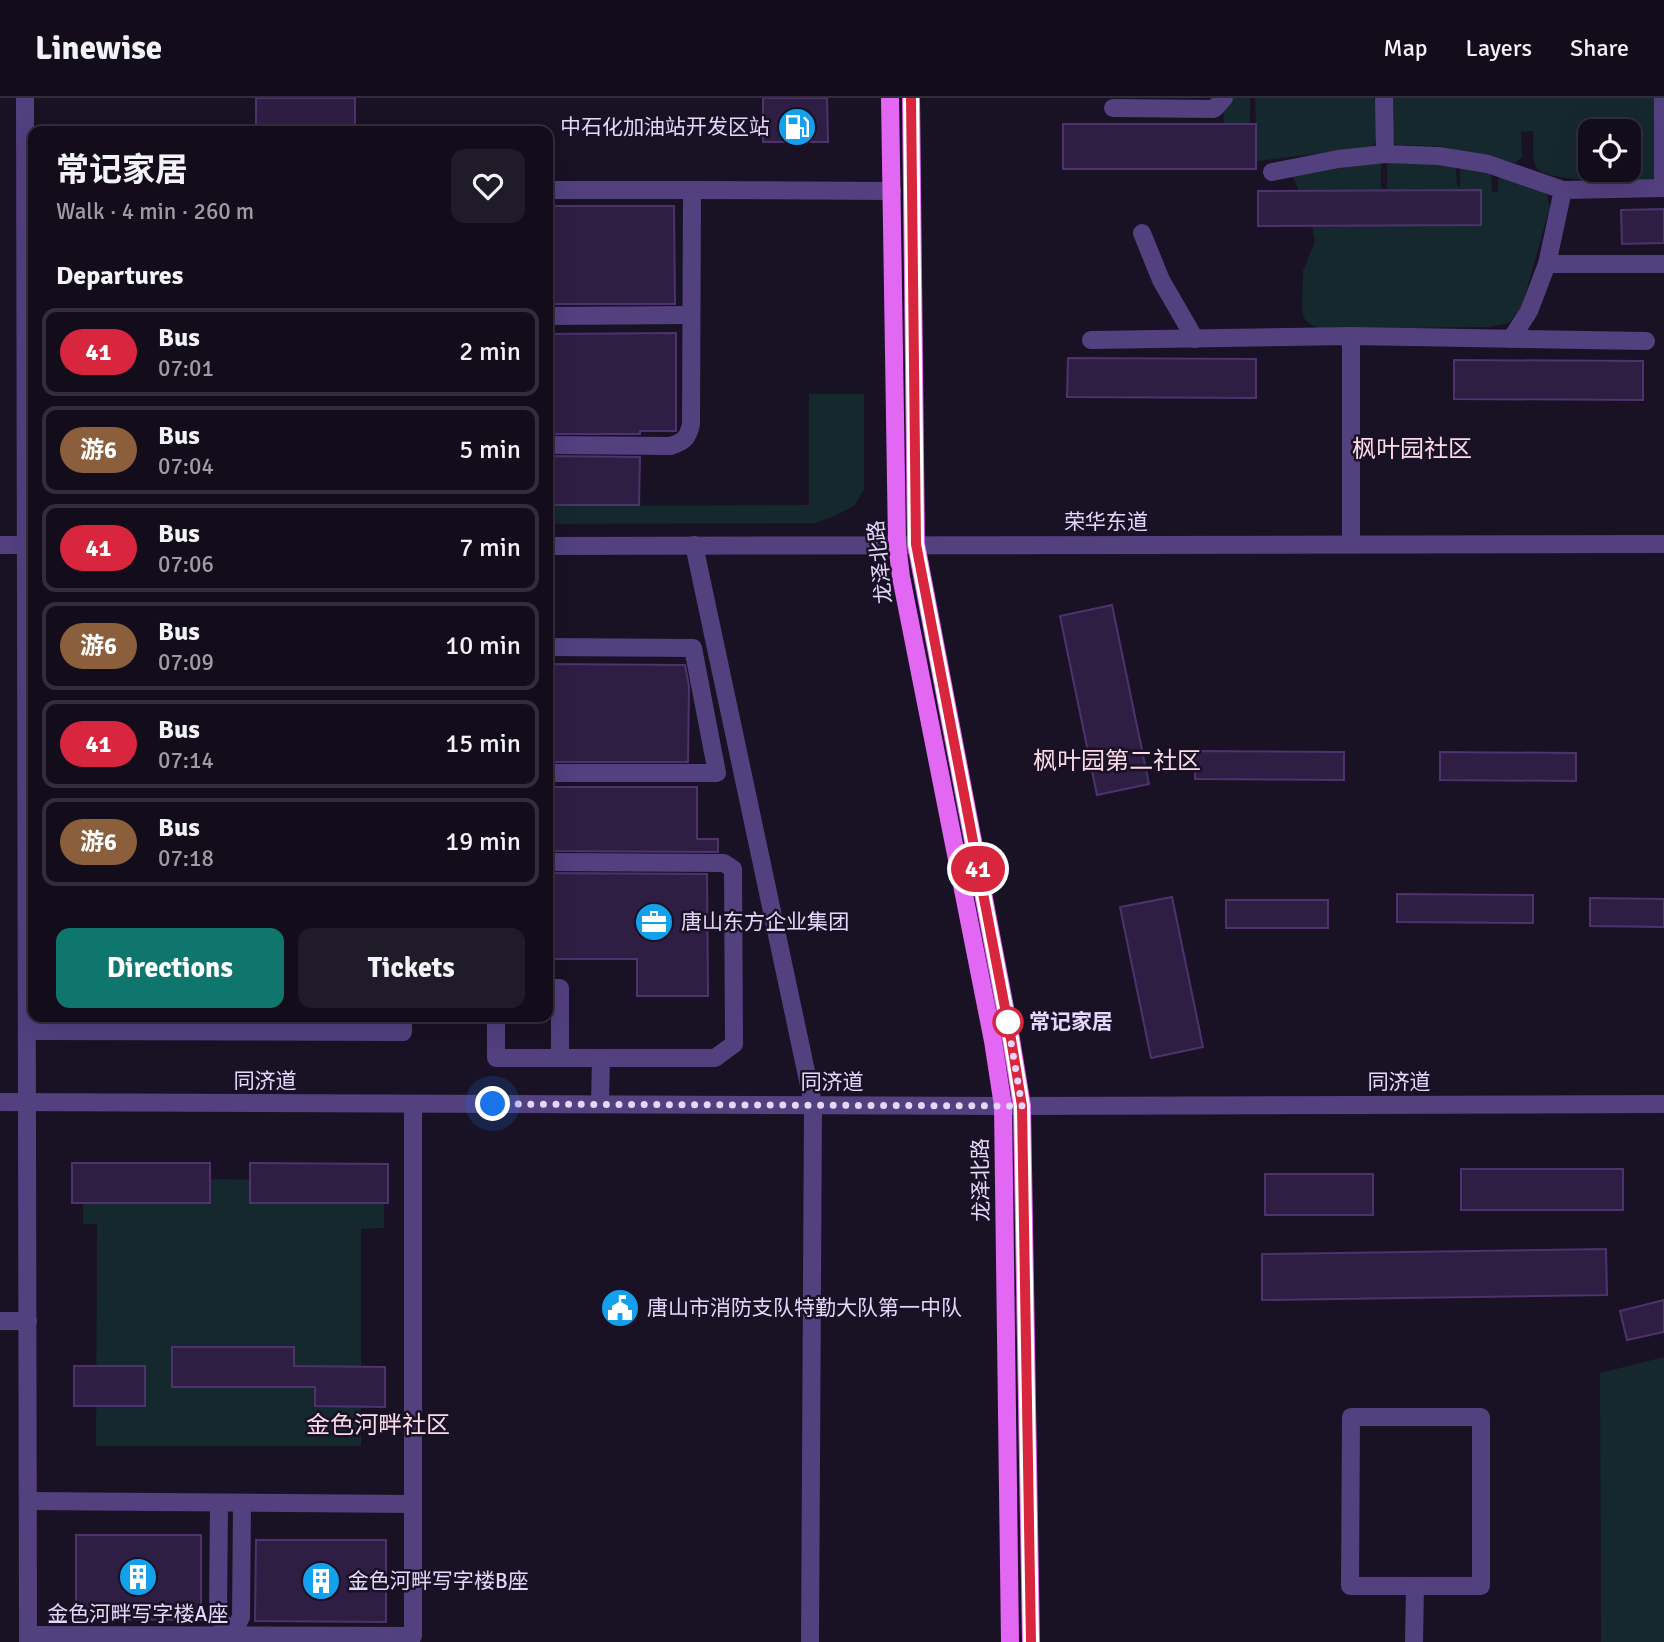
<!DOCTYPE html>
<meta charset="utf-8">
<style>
body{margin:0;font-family:Signika,"Noto Sans SC",sans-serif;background:#201b28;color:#f1f3f6;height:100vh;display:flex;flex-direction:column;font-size:26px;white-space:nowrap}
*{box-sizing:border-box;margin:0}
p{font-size:23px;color:#9d9ca3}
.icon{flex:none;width:38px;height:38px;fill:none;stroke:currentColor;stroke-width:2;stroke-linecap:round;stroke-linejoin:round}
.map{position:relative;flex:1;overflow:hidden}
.side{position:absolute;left:28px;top:28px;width:525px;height:896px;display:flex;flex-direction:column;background:#130d1b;border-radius:14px;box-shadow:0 7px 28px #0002,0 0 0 2px #322d3a}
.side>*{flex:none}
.badge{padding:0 14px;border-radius:23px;font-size:24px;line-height:46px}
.tools{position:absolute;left:1578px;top:21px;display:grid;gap:14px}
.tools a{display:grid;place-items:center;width:63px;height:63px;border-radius:14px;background:#130d1b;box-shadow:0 7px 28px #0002,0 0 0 2px #322d3a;font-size:35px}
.you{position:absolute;width:35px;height:35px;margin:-18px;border:5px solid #fff;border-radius:50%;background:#1a73e8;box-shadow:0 0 0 10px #1a73e833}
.map>.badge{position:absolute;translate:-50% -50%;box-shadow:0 0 0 4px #fff}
h2{padding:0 28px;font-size:26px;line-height:63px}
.round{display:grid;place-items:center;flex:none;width:74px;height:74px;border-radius:14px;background:#201b28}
.summary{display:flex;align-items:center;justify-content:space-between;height:119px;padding:0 28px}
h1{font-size:33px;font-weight:700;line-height:52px}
.primary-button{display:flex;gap:14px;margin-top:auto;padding:14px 28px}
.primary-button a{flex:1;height:80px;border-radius:14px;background:#0f766e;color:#fff;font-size:28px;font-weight:700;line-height:80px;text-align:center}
.primary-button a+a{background:#201b28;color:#f1f3f6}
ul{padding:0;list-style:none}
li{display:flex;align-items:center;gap:21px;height:88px;margin:0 14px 10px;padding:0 14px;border:4px solid #322d3a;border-radius:14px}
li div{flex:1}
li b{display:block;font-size:26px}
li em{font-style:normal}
li .badge{min-width:77px;font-weight:700;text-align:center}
header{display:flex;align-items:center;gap:42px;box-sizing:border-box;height:98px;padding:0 35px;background:#130d1b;border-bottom:2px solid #322d3a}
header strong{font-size:33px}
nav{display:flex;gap:38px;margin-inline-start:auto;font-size:24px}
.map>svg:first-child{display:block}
.green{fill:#14282e;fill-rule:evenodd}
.building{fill:#2f1e44;stroke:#4d326e;stroke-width:2}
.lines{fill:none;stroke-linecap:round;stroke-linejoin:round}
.minor{stroke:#52407f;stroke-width:18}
.major{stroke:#e267f3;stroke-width:18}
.line-casing{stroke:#fff;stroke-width:16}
.line{stroke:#d7263d;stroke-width:10}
.walk{stroke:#e4d7fc;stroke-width:7;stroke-dasharray:0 12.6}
.stop-dot{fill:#fff;stroke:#d7263d;stroke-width:3.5}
.labels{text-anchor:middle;stroke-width:5;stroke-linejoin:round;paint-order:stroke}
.poi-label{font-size:21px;fill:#e4d7fc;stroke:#191124;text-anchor:start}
.street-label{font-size:21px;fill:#e4d7fc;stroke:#191124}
.stop-label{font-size:21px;font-weight:bold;fill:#e4d7fc;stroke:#191124;text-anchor:start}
.quarter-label{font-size:24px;fill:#fcd9e6;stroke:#191124}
</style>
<header>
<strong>Linewise</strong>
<nav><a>Map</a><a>Layers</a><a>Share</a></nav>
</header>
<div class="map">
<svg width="1664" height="1544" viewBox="0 0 1664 1544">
<rect width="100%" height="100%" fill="#191124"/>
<g class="green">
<path d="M1229 0H1250V30L1256 31 1255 0H1373C1381 10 1383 43 1370 49L1235 66 1225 59 1223 10Z"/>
<path d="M1389 0H1656V78L1650 83C1630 83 1547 85 1537 70 1531 61 1534 43 1533 33L1521 34 1522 59 1515 65 1440 48 1398 47 1391 43ZM1591 33H1629V72H1591Z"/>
<path d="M1412 62 1456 68 1457 88H1460V69L1491 75 1492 94 1498 93V82L1501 79 1546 94 1550 109 1522 208 1509 225 1490 229 1321 231 1309 226 1304 220 1302 212 1303 173 1315 143 1311 123 1291 74 1381 64V90L1387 91V64Z"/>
<path d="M809 296H864V391L855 407 835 418 815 425 548 426V408L809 407Z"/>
<path d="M83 1081 384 1082V1130L361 1131V1348H96L97 1126H83Z"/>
<path d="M1664 1259V1544H1601L1600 1275Z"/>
</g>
<g class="building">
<rect x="256" y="0" width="99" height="33"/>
<path d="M763 0H827L828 44H763Z"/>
<rect x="1063" y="26" width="193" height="45"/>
<path d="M1481 92V127L1258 128V93Z"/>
<path d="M548 108H674L675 206H548Z"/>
<path d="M1664 111V145L1622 146 1621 112Z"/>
<path d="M676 235V333H640V336H548V236Z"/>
<path d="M1068 260 1256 261V300L1067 299Z"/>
<path d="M1454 262 1643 263V302L1454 301Z"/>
<path d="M548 358 640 359 639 407H548Z"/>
<path d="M1112 507 1149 686 1097 697 1060 518Z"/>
<path d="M548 566 685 567 689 588 688 664H548Z"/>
<path d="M1195 653 1344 654V682L1195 681Z"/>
<path d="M1440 654 1576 655V683L1440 682Z"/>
<path d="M548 689H697V741H718V754L548 753Z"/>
<path d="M548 775 707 776 708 898H637V861H548Z"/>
<path d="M1397 796 1533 797V825L1397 824Z"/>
<path d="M1172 799 1203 949 1151 960 1120 809Z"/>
<path d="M1590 800 1664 801V829L1590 828Z"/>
<rect x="1226" y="802" width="102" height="28"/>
<rect x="72" y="1065" width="138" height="40"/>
<path d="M250 1065 388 1066V1105H250Z"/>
<rect x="1461" y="1071" width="162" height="41"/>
<rect x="1265" y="1076" width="108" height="41"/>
<path d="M1606 1151 1607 1197 1262 1202V1156Z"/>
<path d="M1664 1202V1234L1627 1242 1620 1213Z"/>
<path d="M172 1249H294V1268L385 1269V1309L315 1308V1289H172Z"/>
<rect x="74" y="1268" width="71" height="40"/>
<path d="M76 1437H201V1522L76 1521Z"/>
<path d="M256 1442H386V1524L255 1523Z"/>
</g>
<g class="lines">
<g class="minor">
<path d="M25 0 28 1544"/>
<path d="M1384 0 1385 56"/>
<path d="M1663 0V90"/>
<path d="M1113 10 1214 11 1224 0"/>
<path d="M1272 74 1338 61 1385 56 1439 58 1488 66 1563 92 1664 90"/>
<path d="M548 92H692L691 326C688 340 684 344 670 348L548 347"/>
<path d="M692 92 892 93"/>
<path d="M1142 135 1161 182 1195 241"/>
<path d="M1547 166H1664"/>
<path d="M548 218 691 217"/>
<path d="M1351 238V446"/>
<path d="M1511 241 1529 213 1547 166 1563 92"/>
<path d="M1091 242 1351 238 1646 243"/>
<path d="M0 447H33"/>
<path d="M694 447 813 1006 810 1544"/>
<path d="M548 448 1664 446"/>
<path d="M548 549 693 550 717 675H548"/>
<path d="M548 890H560V960"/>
<path d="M496 919V960H715L734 946 733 771 724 765 548 764"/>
<path d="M27 933 403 934V919"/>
<path d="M0 1004 1003 1008 1664 1006"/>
<path d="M600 1006 601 960"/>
<path d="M0 1223H28"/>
<path d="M1351 1319H1481V1488H1350Z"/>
<path d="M28 1403 412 1406"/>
<path d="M219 1405 218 1518 231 1538"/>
<path d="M28 1537 413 1538V1006"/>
<path d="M230 1544 231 1538 241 1519 242 1405"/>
<path d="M1414 1544 1415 1488"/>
</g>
<g class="major">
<path d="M890 0 897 446 901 479 993 943 1003 1008 1010 1544"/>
<path d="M911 0 916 446 1011 941 1022 1008 1031 1544"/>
</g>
</g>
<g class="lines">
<defs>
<path id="line" d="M911 0 916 446 1011 941 1022 1008 1031 1544"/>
</defs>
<use href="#line" class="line-casing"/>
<use href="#line" class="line"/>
<path class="walk" d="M493 1006 1022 1008 1006 915 1008 924"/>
</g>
<defs>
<symbol id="fuel-disc" viewBox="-11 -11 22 22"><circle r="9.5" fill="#13a0ec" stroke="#191124"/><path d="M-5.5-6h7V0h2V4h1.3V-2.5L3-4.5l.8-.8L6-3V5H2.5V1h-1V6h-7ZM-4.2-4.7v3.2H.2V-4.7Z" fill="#fff"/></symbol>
<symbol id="office-disc" viewBox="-11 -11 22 22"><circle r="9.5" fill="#13a0ec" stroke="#191124"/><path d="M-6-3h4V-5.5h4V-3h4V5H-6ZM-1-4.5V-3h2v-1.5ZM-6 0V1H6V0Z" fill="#fff"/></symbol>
<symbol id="civic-disc" viewBox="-11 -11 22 22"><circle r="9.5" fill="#13a0ec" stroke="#191124"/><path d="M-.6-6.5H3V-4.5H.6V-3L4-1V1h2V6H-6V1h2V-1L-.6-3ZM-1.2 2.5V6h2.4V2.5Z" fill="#fff"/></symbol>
<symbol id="building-disc" viewBox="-11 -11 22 22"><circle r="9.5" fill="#13a0ec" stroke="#191124"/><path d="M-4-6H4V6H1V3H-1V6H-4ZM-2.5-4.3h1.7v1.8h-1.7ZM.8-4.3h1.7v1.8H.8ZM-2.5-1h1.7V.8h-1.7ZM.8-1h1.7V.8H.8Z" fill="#fff"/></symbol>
</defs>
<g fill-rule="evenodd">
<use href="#fuel-disc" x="775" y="7" width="44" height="44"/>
<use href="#office-disc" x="632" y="802" width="44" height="44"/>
<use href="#civic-disc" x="598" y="1188" width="44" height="44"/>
<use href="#building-disc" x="116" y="1457" width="44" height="44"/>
<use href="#building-disc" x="299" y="1461" width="44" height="44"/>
</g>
<circle class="stop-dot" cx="1008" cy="924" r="14"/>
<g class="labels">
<g class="poi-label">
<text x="770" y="36" text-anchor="end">中石化加油站开发区站</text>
<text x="681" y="831">唐山东方企业集团</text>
<text x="647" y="1217">唐山市消防支队特勤大队第一中队</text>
<text x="348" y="1490">金色河畔写字楼B座</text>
<text x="138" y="1523" text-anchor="middle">金色河畔写字楼A座</text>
</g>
<g class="street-label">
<text x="1106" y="431">荣华东道</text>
<text transform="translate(880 464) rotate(-96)" y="7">龙泽北路</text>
<text x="265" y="990">同济道</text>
<text x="832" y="991">同济道</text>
<text x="1399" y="991">同济道</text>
<text transform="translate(981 1082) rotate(-91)" y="7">龙泽北路</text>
</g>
<g class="stop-label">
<text x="1029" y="931">常记家居</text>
</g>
<g class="quarter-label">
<text x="1412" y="359">枫叶园社区</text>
<text x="1117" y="671">枫叶园第二社区</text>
<text x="378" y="1335">金色河畔社区</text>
</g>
</g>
</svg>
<div class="tools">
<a><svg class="icon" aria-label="locate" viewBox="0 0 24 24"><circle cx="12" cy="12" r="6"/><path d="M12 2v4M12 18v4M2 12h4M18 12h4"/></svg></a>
</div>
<div class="you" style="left:493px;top:1006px"></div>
<b class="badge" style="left:978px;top:771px;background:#d7263d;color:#fff">41</b>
<section class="side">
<div class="summary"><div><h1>常记家居</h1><p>Walk · 4 min · 260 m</p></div><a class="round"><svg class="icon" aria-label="heart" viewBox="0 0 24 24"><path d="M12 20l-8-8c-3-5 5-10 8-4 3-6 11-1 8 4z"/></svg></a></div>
<h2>Departures</h2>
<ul>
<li><span class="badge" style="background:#d7263d;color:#fff">41</span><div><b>Bus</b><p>07:01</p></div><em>2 min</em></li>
<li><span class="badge" style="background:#8b5e3c;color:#fff">游6</span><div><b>Bus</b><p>07:04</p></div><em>5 min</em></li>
<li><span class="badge" style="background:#d7263d;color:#fff">41</span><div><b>Bus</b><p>07:06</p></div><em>7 min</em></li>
<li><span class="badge" style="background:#8b5e3c;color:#fff">游6</span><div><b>Bus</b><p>07:09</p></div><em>10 min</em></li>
<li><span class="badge" style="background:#d7263d;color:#fff">41</span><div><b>Bus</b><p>07:14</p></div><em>15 min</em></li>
<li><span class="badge" style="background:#8b5e3c;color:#fff">游6</span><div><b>Bus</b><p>07:18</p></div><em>19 min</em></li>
</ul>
<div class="primary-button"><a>Directions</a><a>Tickets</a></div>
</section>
</div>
